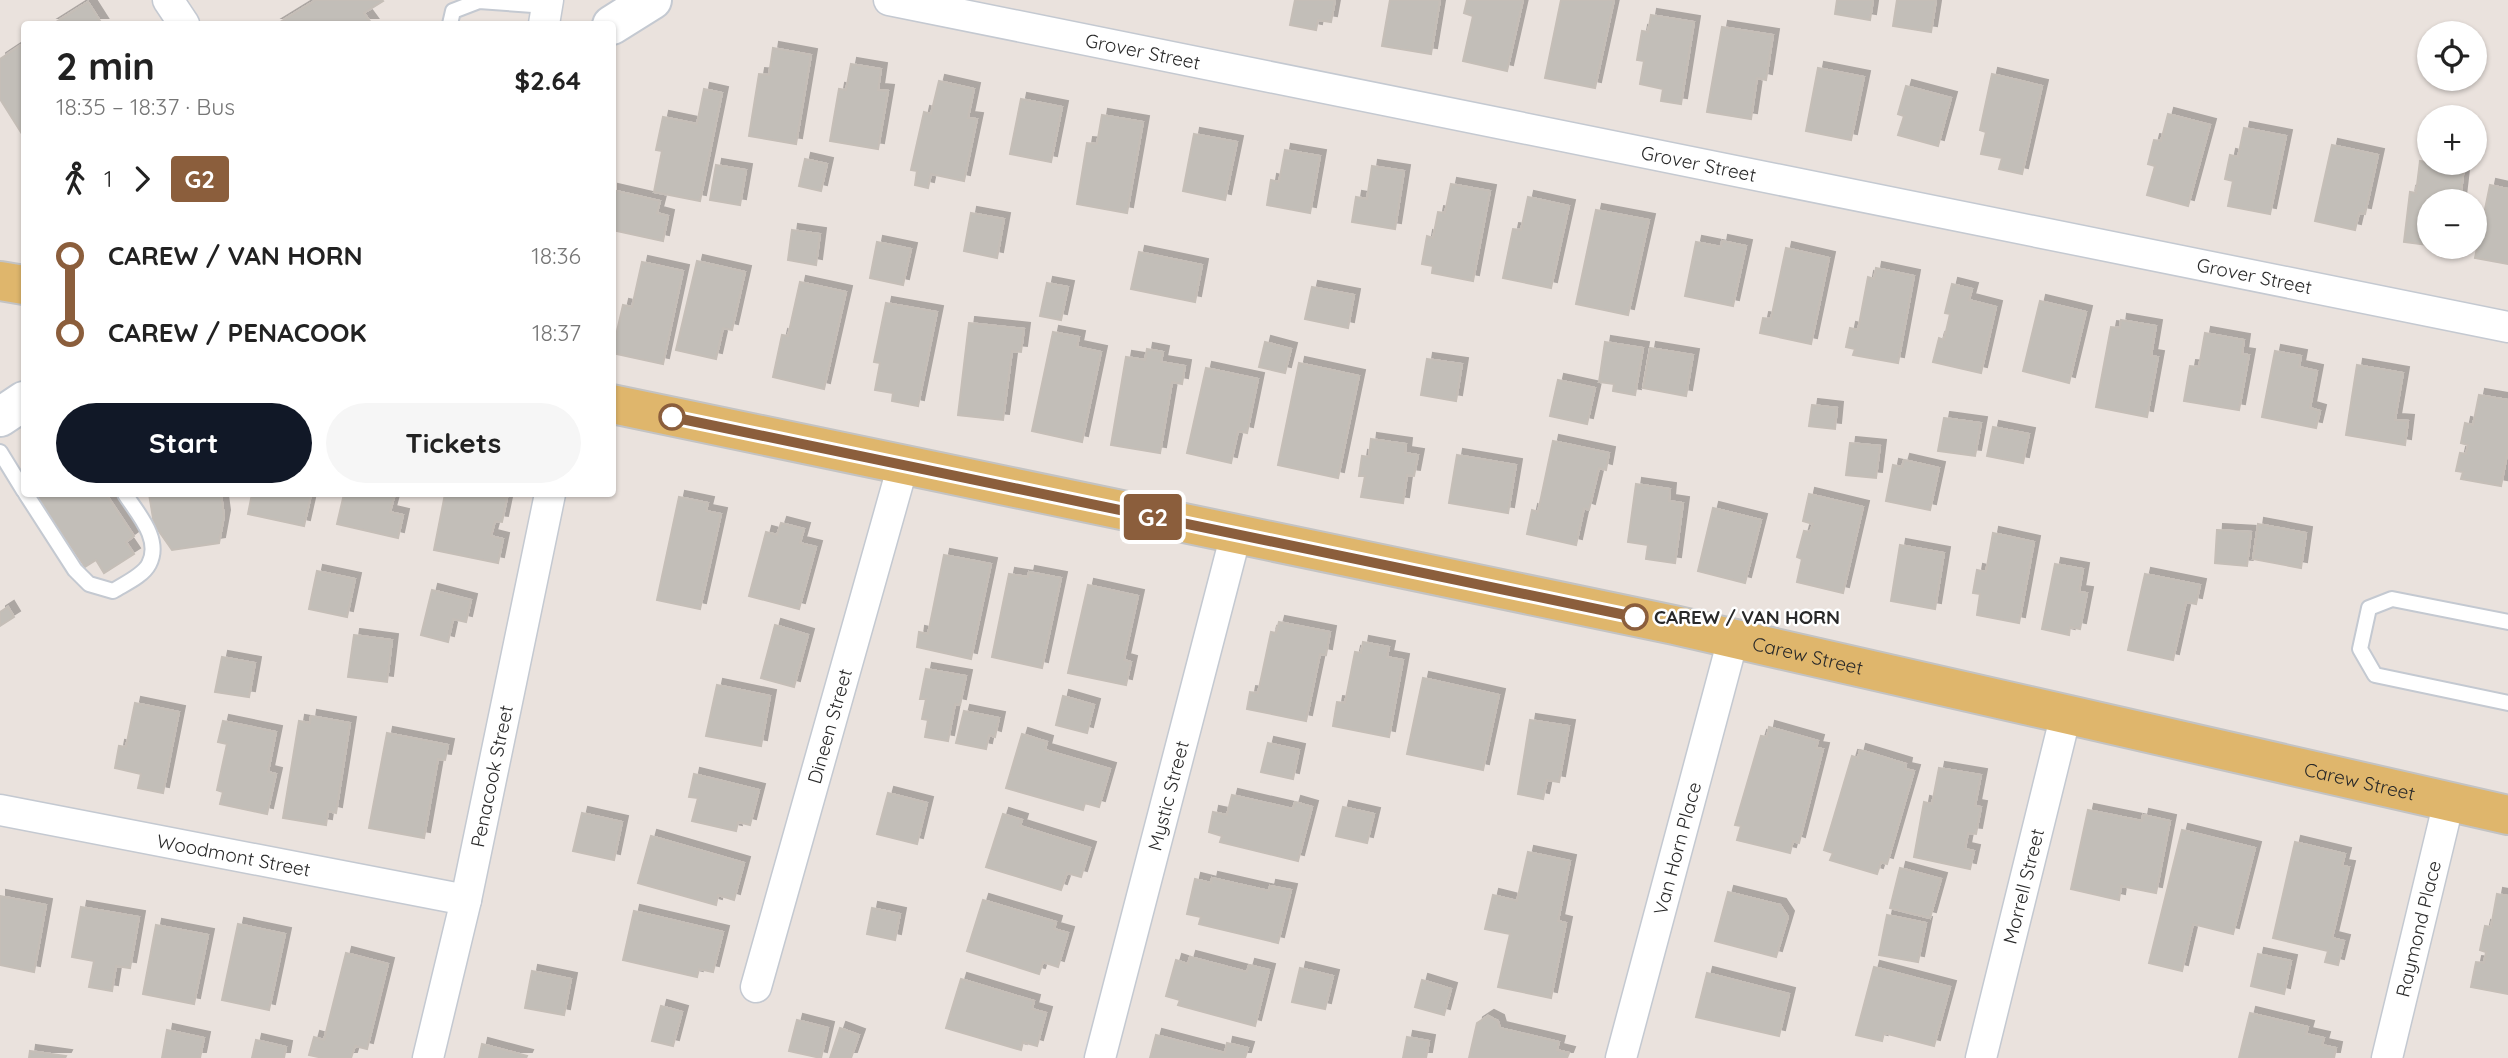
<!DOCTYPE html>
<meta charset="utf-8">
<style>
body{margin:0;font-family:Quicksand,sans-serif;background:#f6f6f6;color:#222;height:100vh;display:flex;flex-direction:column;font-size:26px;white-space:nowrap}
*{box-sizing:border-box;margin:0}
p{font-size:23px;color:#767676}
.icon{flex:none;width:38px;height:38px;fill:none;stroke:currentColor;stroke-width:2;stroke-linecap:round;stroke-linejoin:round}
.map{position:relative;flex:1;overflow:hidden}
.panel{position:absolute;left:21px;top:21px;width:595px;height:476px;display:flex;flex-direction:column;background:#fff;border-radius:7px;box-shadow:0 2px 5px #0004}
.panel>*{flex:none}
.badge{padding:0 14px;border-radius:5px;font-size:24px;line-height:46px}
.tools{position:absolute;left:2417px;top:21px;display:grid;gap:14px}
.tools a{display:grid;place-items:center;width:70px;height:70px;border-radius:50%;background:#fff;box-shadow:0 2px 5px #0004;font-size:35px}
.map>.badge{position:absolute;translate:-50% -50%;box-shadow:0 0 0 4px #fff}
.legs{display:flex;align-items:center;gap:10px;height:77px;padding:0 35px;font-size:23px}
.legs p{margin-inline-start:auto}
.summary{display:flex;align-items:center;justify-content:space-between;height:119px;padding:0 35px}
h1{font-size:38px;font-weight:800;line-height:52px}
.action{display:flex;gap:14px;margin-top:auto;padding:14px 35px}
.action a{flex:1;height:80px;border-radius:42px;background:#111827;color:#fff;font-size:28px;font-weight:800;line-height:80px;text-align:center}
.action a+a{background:#f6f6f6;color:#222}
ul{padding:0 35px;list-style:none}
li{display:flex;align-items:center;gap:24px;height:77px;font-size:26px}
li i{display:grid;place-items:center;width:10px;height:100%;margin:0 9px;background:currentColor}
li i::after{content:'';width:18px;height:18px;margin:-9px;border:5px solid;border-radius:50%;background:#fff}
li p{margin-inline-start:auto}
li:first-child i{background:linear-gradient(#0000 50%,currentColor 0)}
li:last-child i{background:linear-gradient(currentColor 50%,#0000 0)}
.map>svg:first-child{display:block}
.building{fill:#c2beb8;stroke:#c5beb7;stroke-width:2;filter:url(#shadow)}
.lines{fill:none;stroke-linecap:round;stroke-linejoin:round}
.lane-casing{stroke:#c4c9d1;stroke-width:18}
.street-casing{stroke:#c4c9d1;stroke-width:33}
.secondary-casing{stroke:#c4c9d1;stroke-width:42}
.primary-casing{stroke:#c3c3c3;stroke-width:42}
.lane{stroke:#fff;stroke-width:14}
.street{stroke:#fff;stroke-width:30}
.secondary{stroke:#fff;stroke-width:38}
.primary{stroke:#dfb66c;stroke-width:38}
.line-1-casing{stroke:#fff;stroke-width:16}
.line-1{stroke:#8b5e3c;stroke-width:10}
.stop-1-dot{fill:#fff;stroke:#8b5e3c;stroke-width:3.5}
.labels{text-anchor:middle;stroke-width:5;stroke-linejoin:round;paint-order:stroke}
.street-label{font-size:19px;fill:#292929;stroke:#fff}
.stop-label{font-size:19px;font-weight:bold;fill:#292929;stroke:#fff;text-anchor:start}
</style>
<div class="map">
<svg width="2508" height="1058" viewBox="0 0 2508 1058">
<defs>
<filter id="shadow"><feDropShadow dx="6" dy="-6" stdDeviation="0" flood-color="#0004"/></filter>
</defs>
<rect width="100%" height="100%" fill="#eae2dd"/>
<g class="building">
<path d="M316 0H382L383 1 364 13 372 24H277Z"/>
<path d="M1295 0H1335L1331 22 1318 20 1316 30 1290 25Z"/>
<path d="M1390 0H1440L1431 54 1382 46Z"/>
<path d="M1467 0H1523L1507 71 1463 61 1473 16 1464 13Z"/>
<path d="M1561 0H1614L1595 88 1545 78Z"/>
<path d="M1837 0H1873L1870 20 1835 14Z"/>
<path d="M1897 0H1936L1931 32 1893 26Z"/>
<path d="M88 2 102 24H53Z"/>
<path d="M1651 15 1694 22 1681 104 1661 101 1663 89 1640 84 1644 61 1637 60 1642 31 1648 32Z"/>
<path d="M1722 27 1773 35 1766 80 1757 78 1751 119 1707 112Z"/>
<path d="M24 43V137L0 99V59Z"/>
<path d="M773 48 811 55 796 144 749 136 759 74 769 75Z"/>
<path d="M851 64 881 69 878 90 888 91 878 149 830 141 839 89 846 90Z"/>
<path d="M1818 68 1864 77 1851 140 1806 131Z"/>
<path d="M1992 74 2042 86 2022 174 1999 169 2002 158 1981 154 1986 132 1980 130Z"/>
<path d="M939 81 974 89 968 118 977 119 964 181 931 174 928 188 915 185 917 171 911 170 924 112 931 114Z"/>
<path d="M1906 86 1951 98 1938 146 1898 135 1904 116 1898 114Z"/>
<path d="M704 89 722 93 700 201 654 192 662 151 656 150 663 117 697 124Z"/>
<path d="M1021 99 1062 107 1051 162 1010 154Z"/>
<path d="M2168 114 2210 125 2188 206 2147 195 2155 166 2148 164 2154 140 2161 141Z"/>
<path d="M1102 115 1143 122 1127 213 1077 204 1087 143 1097 144Z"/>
<path d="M2244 128 2286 136 2270 214 2228 206 2233 181 2225 179 2230 155 2238 157Z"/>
<path d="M1194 134 1237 142 1225 200 1183 191Z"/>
<path d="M2332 145 2378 155 2365 214 2359 213 2355 230 2315 221Z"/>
<path d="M1285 150 1320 156 1310 213 1267 205 1271 180 1279 182Z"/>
<path d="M805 159 827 164 821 191 799 186Z"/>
<path d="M2420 161 2464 167 2460 201H2429V245L2404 242 2410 192 2416 193Z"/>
<path d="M716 165 746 170 740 205 710 200Z"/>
<path d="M1372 166 1404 171 1395 229 1352 222 1356 197 1367 199Z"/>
<path d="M1451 184 1490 191 1473 281 1432 273 1433 266 1422 264 1427 236 1433 238 1438 212 1445 213Z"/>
<path d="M2490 185 2508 189V264L2475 258Z"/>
<path d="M612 190 660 201 657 213 668 216 663 241 612 230Z"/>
<path d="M1528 197 1569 206 1551 288 1503 278 1513 229 1521 230Z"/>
<path d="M1596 210 1649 220 1628 315 1576 304Z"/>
<path d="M971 213 1004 219 997 258 964 251Z"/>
<path d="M792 230 820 234 816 265 788 260Z"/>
<path d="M1722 241 1746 246 1733 306 1685 296 1696 242 1721 247Z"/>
<path d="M877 242 911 249 903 285 870 278Z"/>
<path d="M1786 248 1829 258 1811 344 1760 333 1763 318 1771 319Z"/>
<path d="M1139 252 1202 265 1195 302 1131 289Z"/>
<path d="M697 261 745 272 732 330 723 328 716 359 676 350Z"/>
<path d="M642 262 683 271 663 364 612 353 623 305 632 307Z"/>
<path d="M1876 268 1914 276 1898 363 1853 355 1855 349 1846 347 1850 328 1858 330 1868 277 1874 279Z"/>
<path d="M800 282 846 292 824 389 773 377 782 335 788 336Z"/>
<path d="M1047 283 1068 287 1061 320 1040 316Z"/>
<path d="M1952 284 1972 289 1969 300 1996 307 1981 373 1933 362 1939 338 1944 340 1950 314 1945 313Z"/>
<path d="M1312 287 1354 295 1348 328 1305 319Z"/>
<path d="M2040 301 2086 312 2069 383 2023 371Z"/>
<path d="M886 303 937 312 918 406 892 401 893 393 875 390 880 363 874 362Z"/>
<path d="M2121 320 2156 326 2151 356 2158 357 2147 417 2096 407 2111 327 2120 328Z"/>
<path d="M969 323 1024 329 1021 352 1012 351 1003 420 958 415Z"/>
<path d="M1053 332 1079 337 1077 347 1101 352 1082 442 1032 431Z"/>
<path d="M2205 333 2244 340 2242 354 2249 355 2239 410 2184 401 2190 366 2199 367Z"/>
<path d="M1265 342 1291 349 1285 373 1259 367Z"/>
<path d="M1605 342 1643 348 1635 395 1613 391 1614 384 1599 382Z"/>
<path d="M1650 348 1693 355 1686 396 1643 388Z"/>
<path d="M1147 349 1163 352 1161 362 1185 366 1182 384 1172 382 1160 453 1111 445 1126 357 1145 360Z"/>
<path d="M2275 351 2301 356 2299 367 2317 371 2310 408 2320 411 2316 428 2262 417Z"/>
<path d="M1427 359 1462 364 1456 401 1421 395Z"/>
<path d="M1299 363 1359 376 1338 478 1278 465Z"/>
<path d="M2357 365 2403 373 2395 420 2408 421 2405 445 2346 435Z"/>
<path d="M1206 368 1258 379 1247 433 1238 431 1231 463 1187 453Z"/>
<path d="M1558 380 1595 388 1587 424 1550 416Z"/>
<path d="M2479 395 2508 400V449L2501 486 2461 479 2463 472 2456 471 2460 453 2466 454 2468 445 2461 443 2465 423 2473 425Z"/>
<path d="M1812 405 1837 408 1835 429 1809 426Z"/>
<path d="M1944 418 1981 423 1975 456 1938 451Z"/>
<path d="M1993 427 2029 434 2023 463 1987 456Z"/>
<path d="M1371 439 1406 444 1405 453 1418 455 1414 476 1407 475 1403 503 1361 497 1365 476H1359L1362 456 1369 457Z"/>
<path d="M1553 441 1609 453 1606 470 1599 468 1589 510 1584 508 1576 545 1527 534 1532 510 1538 512Z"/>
<path d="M1850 443 1880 446 1876 478 1846 475Z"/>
<path d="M1457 455 1516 465 1508 513 1449 503Z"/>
<path d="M1904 460 1939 468 1930 510 1886 501 1893 465 1902 467Z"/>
<path d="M1636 484 1670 489 1669 501 1683 503 1675 563 1646 559 1648 545 1628 542Z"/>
<path d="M36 494H106L134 536 126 542 134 554 104 573 96 560 85 567Z"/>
<path d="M149 494H221L224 516 219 543 172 550 154 524Z"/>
<path d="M252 494 311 495 304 526 248 514Z"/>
<path d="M344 494H395L390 512 403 515 398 538 337 524Z"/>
<path d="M445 494H503L502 497 507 498 502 522 495 521 491 536 503 539 498 563 434 550Z"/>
<path d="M1809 494 1863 507 1843 593 1797 582 1802 559 1797 557 1804 531 1810 532 1813 524 1803 521Z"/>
<path d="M679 497 708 503 706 511 721 514 700 609 657 600Z"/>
<path d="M1713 508 1761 520 1745 583 1698 571Z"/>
<path d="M781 523 804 529 800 543 816 547 799 609 749 596 766 532 777 535Z"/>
<path d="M2258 524 2306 533 2301 568 2253 559Z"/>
<path d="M2217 530 2251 532 2247 566 2215 563Z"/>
<path d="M1993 533 2034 542 2019 623 1977 615 1980 594 1973 593 1977 570 1986 572Z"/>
<path d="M1900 545 1944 553 1935 609 1891 601Z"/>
<path d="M944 555 991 564 971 659 917 647 919 632 928 634Z"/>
<path d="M2055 564 2083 569 2079 592 2087 593 2080 629 2070 627 2069 635 2042 629Z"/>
<path d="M317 571 355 579 347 617 309 609Z"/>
<path d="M1029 572 1061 578 1042 668 992 657 1009 574 1028 577Z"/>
<path d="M2145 574 2200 585 2196 604 2186 602 2173 660 2128 650Z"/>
<path d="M1088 585 1138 596 1124 660 1131 662 1126 685 1068 673Z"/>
<path d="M432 590 471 600 466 622 453 619 448 642 421 635Z"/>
<path d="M8 607 14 617 0 626V612Z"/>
<path d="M1279 622 1330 632 1326 655 1320 654 1306 721 1247 709 1250 692 1258 693 1271 632 1276 633Z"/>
<path d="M775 625 808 635 794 687 761 678Z"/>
<path d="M354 635 392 640 387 682 348 677Z"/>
<path d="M1363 642 1389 647 1387 657 1403 660 1389 737 1333 726 1337 702 1345 703 1355 652 1361 653Z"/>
<path d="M222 657 255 663 249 697 215 692Z"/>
<path d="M926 669 966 676 960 705 955 704 948 741 925 737 928 720 922 719 926 699H920Z"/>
<path d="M1423 678 1499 695 1483 770 1407 754Z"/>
<path d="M717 685 770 696 761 746 706 736Z"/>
<path d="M1063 696 1094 705 1087 733 1056 725Z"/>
<path d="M135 703 179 712 163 793 138 788 141 774 115 768 119 746 126 747Z"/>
<path d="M964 711 999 718 995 737 989 735 986 749 956 743Z"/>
<path d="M311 716 350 723 336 813 328 811 326 825 283 818 299 721 310 723Z"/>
<path d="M1530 720 1569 726 1559 782 1547 780 1543 799 1518 794Z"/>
<path d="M223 721 276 732 268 772 276 774 267 814 220 804 223 792 217 790 227 744 218 742Z"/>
<path d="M1769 727 1818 741 1816 748 1823 749 1799 843 1793 841 1790 853 1737 840 1741 826 1735 825 1761 736 1767 737Z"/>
<path d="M387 733 448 745 445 760 438 759 424 838 369 828Z"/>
<path d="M1022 734 1047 742 1045 750 1110 769 1099 807 1085 803 1083 810 1006 788Z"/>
<path d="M1268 743 1299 750 1293 779 1261 772Z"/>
<path d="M1860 750 1906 764 1905 769 1914 771 1887 864 1881 862 1877 874 1830 860 1833 853 1824 850 1852 756 1858 758Z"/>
<path d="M1939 768 1981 775 1975 806 1981 807 1976 834 1968 833 1965 849 1974 851 1970 869 1914 857 1924 802 1932 804Z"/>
<path d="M694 774 759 790 750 825 738 822 736 831 692 821 698 798 689 797Z"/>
<path d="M888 793 927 803 917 844 877 834Z"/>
<path d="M1232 795 1293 809 1295 802 1312 807 1298 861 1220 842 1222 836 1209 832 1213 812 1227 815Z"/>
<path d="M1343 807 1374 814 1367 843 1336 836Z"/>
<path d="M2088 810 2142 821 2143 815 2170 821 2156 893 2121 886 2119 900 2071 889Z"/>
<path d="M582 813 622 822 614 860 573 851Z"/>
<path d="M1003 814 1022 820 1020 826 1090 848 1081 877 1067 873 1061 890 986 867Z"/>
<path d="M2182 830 2255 848 2233 934 2193 924 2182 971 2149 963Z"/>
<path d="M651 836 744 863 734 900 718 895 716 905 638 883Z"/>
<path d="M2295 842 2345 854 2342 866 2349 867 2332 938 2344 941 2338 965 2325 962 2328 951 2273 938Z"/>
<path d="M1528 852 1570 861 1558 921 1566 923 1551 998 1498 987 1510 934 1485 929 1493 895 1517 901Z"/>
<path d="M1900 868 1941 879 1930 918 1890 908Z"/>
<path d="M1212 878 1269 891 1270 886 1291 890 1278 943 1199 924 1201 917 1187 914 1195 879 1211 883Z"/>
<path d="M1728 892 1780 905 1788 917 1776 957 1715 941Z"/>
<path d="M2497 894 2508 896V994L2471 987 2476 962 2484 963 2486 952 2480 950 2485 926 2491 927Z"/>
<path d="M0 896 46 905 34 972 0 965Z"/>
<path d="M983 900 1056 922 1054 929 1068 933 1058 967 1043 962 1039 974 967 951Z"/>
<path d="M81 907 139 917 130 968 116 966 112 991 89 987 94 961 72 957Z"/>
<path d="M872 908 900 914 895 940 867 934Z"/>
<path d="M634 911 723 932 713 972 699 969 697 977 623 960Z"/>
<path d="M1887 915 1926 923 1918 962 1879 955Z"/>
<path d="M238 924 285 934 269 1010 222 1000Z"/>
<path d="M156 925 208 935 194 1004 143 994Z"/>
<path d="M346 953 388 964 367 1049 355 1046 351 1058H323L309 1055 314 1037 324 1040Z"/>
<path d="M2258 954 2291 961 2284 994 2251 986Z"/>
<path d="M1190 957 1247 972 1249 965 1269 970 1255 1026 1178 1005 1180 1000 1166 996 1176 960 1188 964Z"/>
<path d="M1874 967 1950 987 1934 1046 1884 1033 1882 1041 1856 1035Z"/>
<path d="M1300 968 1333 976 1325 1009 1292 1002Z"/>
<path d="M532 971 571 979 564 1015 525 1008Z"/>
<path d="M1707 973 1789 994 1779 1036 1696 1017Z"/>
<path d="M961 979 1034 1001 1032 1009 1046 1013 1037 1046 1023 1042 1021 1050 946 1028Z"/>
<path d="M1422 980 1451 989 1444 1015 1415 1007Z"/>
<path d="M661 1006 682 1012 673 1046 652 1041Z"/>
<path d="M2250 1013 2308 1027 2306 1034 2324 1038 2322 1045 2336 1048 2334 1058H2239Z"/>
<path d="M1488 1016 1498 1021 1500 1028 1559 1042 1557 1050 1569 1053 1567 1058H1469L1477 1023Z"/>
<path d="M797 1020 828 1028 821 1058 789 1051Z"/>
<path d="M840 1028 859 1035 851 1058H830Z"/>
<path d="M167 1030 204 1038 200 1058H162Z"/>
<path d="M1156 1035 1225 1053 1227 1043 1248 1048 1245 1058H1150Z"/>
<path d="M1407 1037 1429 1041 1426 1058H1403Z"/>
<path d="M256 1040 286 1047 284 1058H252Z"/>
<path d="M482 1044 527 1056 526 1058H479Z"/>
<path d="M30 1051 66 1056 65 1058H29Z"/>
</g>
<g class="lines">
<defs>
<g id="lane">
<path d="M450 24 453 11 479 1 547 6"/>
<path d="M0 452 24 491"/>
<path d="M26 494 75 570 89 584 113 591C124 584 143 576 149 564 162 539 137 513 125 494"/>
<path d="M2508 622 2392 599 2369 608 2360 649 2375 675 2508 703"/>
</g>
<g id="street">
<path d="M168 0 184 24"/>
<path id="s1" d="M889 0 2508 327"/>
<path d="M544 24 548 0"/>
<path id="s2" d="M0 810 466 900"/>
<path id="s3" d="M756 987 903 465"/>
<path id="s4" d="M428 1058 466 900 550 494"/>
<path id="s5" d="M1100 1058 1236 534"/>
<path id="s6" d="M1621 1058 1733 639"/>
<path id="s7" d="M1981 1058 2066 714"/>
<path id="s8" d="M2387 1058 2449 801"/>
</g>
<g id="secondary">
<path d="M612 25 652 0"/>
<path d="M0 417 24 401"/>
</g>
<g id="primary">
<path d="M0 281 24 285"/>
<path id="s9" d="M612 404 1674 625 2508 815"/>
</g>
</defs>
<use href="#lane" class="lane-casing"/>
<use href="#street" class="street-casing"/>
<use href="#secondary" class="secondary-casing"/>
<use href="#primary" class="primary-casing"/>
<use href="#lane" class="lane"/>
<use href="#street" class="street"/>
<use href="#secondary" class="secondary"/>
<use href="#primary" class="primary"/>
</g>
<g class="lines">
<defs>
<path id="line-1" d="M672 417 1635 617"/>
</defs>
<use href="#line-1" class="line-1-casing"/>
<use href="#line-1" class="line-1"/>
</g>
<g class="stop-1-dot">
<circle cx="672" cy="417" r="12"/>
<circle cx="1635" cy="617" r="12"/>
</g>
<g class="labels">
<g class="street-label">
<text dy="7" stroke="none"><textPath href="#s1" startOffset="259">Grover Street</textPath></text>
<text dy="7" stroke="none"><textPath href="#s1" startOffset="826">Grover Street</textPath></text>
<text dy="7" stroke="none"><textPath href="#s1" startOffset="1393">Grover Street</textPath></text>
<text dy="7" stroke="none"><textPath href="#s9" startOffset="1222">Carew Street</textPath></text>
<text dy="7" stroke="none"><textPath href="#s3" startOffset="271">Dineen Street</textPath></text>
<text dy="7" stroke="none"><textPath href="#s4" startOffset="289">Penacook Street</textPath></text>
<text dy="7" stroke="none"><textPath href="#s9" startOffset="1788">Carew Street</textPath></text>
<text dy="7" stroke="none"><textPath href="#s5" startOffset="271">Mystic Street</textPath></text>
<text dy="7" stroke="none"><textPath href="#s6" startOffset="217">Van Horn Place</textPath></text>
<text dy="7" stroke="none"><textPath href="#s2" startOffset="238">Woodmont Street</textPath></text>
<text dy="7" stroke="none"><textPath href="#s7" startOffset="177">Morrell Street</textPath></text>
<text dy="7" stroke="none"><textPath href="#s8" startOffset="133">Raymond Place</textPath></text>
</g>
<g class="stop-label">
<text x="1654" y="624">CAREW / VAN HORN</text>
</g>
</g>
</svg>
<div class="tools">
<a><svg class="icon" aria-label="locate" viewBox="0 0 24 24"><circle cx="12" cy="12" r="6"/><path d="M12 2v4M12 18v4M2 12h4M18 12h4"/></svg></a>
<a>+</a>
<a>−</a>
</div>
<b class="badge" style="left:1153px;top:517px;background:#8b5e3c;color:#fff">G2</b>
<section class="panel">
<div class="summary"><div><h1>2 min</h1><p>18:35 – 18:37 · Bus</p></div><b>$2.64</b></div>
<div class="legs"><svg class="icon" aria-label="walk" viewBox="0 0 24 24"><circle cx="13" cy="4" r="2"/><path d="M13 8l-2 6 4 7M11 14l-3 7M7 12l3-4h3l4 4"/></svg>1<svg class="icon" aria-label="forward" viewBox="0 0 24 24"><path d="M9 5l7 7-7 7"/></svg><b class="badge" style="background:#8b5e3c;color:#fff">G2</b></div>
<ul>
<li><i style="color:#8b5e3c"></i><b>CAREW / VAN HORN</b><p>18:36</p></li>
<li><i style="color:#8b5e3c"></i><b>CAREW / PENACOOK</b><p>18:37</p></li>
</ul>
<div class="action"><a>Start</a><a>Tickets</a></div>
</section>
</div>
